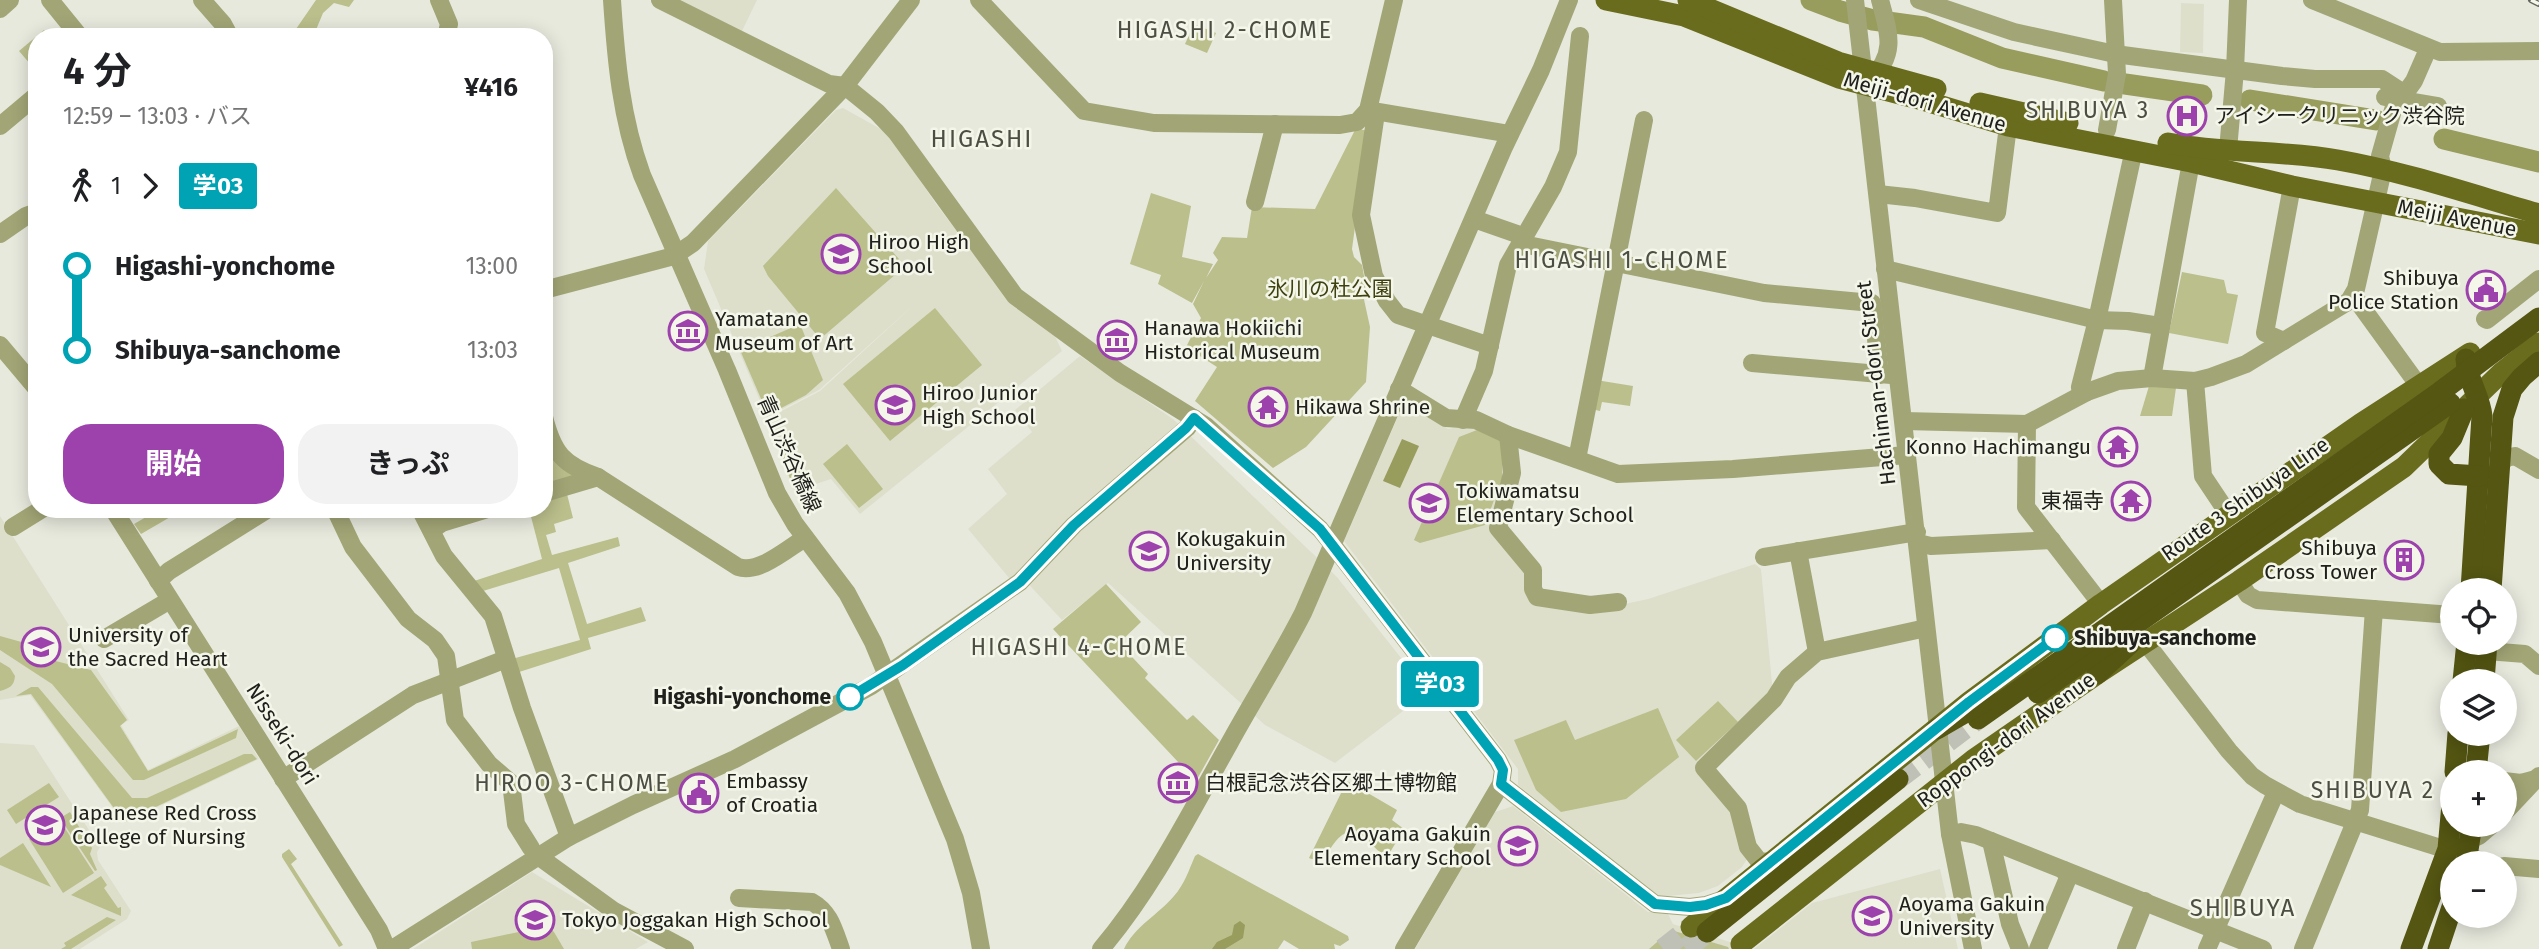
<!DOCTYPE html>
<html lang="ja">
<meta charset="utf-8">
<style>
body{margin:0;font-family:"Fira Sans","Noto Sans JP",sans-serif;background:#f2f2f2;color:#202124;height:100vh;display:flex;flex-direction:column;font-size:26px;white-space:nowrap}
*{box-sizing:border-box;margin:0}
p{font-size:23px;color:#757577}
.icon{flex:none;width:38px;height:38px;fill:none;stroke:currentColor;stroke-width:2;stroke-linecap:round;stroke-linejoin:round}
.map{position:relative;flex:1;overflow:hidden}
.panel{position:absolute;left:28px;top:28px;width:525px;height:490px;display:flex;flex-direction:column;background:#fff;border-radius:28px;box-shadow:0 4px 18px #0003}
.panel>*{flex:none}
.badge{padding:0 14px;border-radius:5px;font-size:24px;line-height:46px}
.fabs{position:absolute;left:2440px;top:578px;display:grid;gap:14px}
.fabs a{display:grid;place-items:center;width:77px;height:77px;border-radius:50%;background:#fff;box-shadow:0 4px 18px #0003;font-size:35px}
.map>.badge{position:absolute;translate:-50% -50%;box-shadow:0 0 0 4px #fff}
.legs{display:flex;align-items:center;gap:10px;height:77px;padding:0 35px;font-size:23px}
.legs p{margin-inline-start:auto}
.summary{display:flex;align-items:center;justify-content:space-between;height:119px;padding:0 35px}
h1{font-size:38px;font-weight:700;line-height:52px}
.cta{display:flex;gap:14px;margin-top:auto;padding:14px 35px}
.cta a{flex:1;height:80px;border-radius:28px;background:#9d42ad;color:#fff;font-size:28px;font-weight:700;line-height:80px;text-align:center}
.cta a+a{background:#f2f2f2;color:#202124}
ul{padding:0 35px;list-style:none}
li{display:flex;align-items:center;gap:24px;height:84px;font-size:26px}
li i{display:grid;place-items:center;width:10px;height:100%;margin:0 9px;background:currentColor}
li i::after{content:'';width:18px;height:18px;margin:-9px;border:5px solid;border-radius:50%;background:#fff}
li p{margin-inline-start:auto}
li:first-child i{background:linear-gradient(#0000 50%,currentColor 0)}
li:last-child i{background:linear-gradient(currentColor 50%,#0000 0)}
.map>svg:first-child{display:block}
.built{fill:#dddfcb}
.green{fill:#bbbf8c}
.water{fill:#989c5d}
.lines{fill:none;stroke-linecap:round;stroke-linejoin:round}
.river{stroke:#989c5d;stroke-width:21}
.major-tunnel{stroke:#c0c1b6;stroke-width:21;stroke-dasharray:21 10;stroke-linecap:butt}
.highway-tunnel{stroke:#c0c1b6;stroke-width:21;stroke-dasharray:21 10;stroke-linecap:butt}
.minor{stroke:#a2a676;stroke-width:18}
.major{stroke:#696c1d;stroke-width:21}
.highway{stroke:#545612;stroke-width:21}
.rail-casing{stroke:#62635c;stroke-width:6}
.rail{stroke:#f5f6ea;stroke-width:3.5;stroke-dasharray:10;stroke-linecap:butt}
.line-1-casing{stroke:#fff;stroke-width:16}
.line-1{stroke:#00a3b4;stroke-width:10}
.stop-1-dot{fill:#fff;stroke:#00a3b4;stroke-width:3.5}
.labels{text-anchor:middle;stroke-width:5;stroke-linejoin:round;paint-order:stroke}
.street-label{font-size:21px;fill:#20211c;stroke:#f5f6ea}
.poi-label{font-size:21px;fill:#20211c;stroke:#f5f6ea;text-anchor:start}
.park-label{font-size:21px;fill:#3f410f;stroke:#f5f6ea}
.stop-label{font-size:21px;font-weight:bold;fill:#20211c;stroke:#f5f6ea;text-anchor:start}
.neighbourhood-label{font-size:23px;letter-spacing:2px;fill:#4c4d43;stroke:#f5f6ea}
.quarter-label{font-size:24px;letter-spacing:2px;fill:#4c4d43;stroke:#f5f6ea}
</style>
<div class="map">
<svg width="2539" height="949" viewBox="0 0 2539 949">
<rect width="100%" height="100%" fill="#e8e9dd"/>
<g class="built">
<path d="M678 0H757L742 31Z"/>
<path d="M2181 3 2204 4 2203 53 2180 52Z"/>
<path d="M843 108 888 133 936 204 985 268 1053 332 1062 351 860 514 831 479 816 484 788 450 778 446 768 418 820 391 917 302 819 390 767 417 704 269 708 241 836 110Z"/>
<path d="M1080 356 1173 419 1337 577 1428 692 1335 763 1265 725 1108 583 1062 620 1019 574 1010 579 968 529 1007 494 988 469 1032 432 1015 410Z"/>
<path d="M1412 404 1448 429 1476 424 1505 436 1506 478 1490 529 1528 570 1530 593 1615 606 1648 599 1755 564 1761 569 1773 693 1696 766 1735 810 1749 856 1742 867 1718 886 1699 893 1657 897 1518 785V769L1344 541 1402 407Z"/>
<path d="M0 516 129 720 121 725 148 770 239 726 259 759 124 823 30 695 0 700Z"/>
<path d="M0 743 34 745 100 847 97 852 98 860 131 911 127 919 80 949H0Z"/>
<path d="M1513 806 1648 912H1667L1673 924 1752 949H1415L1495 812Z"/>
<path d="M1940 869 1958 949H1754L1812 903Z"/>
<path d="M532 872 648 942 636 949H413Z"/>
</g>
<g class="green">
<path d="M316 0H354L349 7 334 3 323 13 313 37H301L296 29Z"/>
<path d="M1194 24 1216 33 1207 53 1185 44Z"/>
<path d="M44 30 49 36 37 37V72L19 51Z"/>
<path d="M1356 128 1368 131 1352 249 1354 257 1362 265 1366 287 1363 295 1370 327 1366 382 1306 447 1273 468 1195 401 1217 367 1186 347 1201 318 1193 304 1204 281 1192 303 1158 284 1161 275 1130 264 1151 193 1191 206 1182 257 1213 264 1206 278 1218 260 1213 253 1222 237 1247 238 1252 207 1315 209Z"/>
<path d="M836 188 899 259 890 267 896 274 820 339 768 276 763 266Z"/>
<path d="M2182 272 2224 280 2227 293 2238 295 2228 344 2169 333Z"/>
<path d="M935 308 982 365 890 441 843 384Z"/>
<path d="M800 324 823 380 806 395 768 415 740 350Z"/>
<path d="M1596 380 1633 386 1630 406 1602 402 1600 411 1591 409Z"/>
<path d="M2149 386 2176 388 2172 416H2140Z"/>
<path d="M1477 430 1502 441V478L1485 525 1420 543 1414 540 1459 437Z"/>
<path d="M847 444 883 489 859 508 823 464Z"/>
<path d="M547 447 576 476 544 488V477L552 475 544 448Z"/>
<path d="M778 447 787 451 814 485 795 492Z"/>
<path d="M567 494 573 518 554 524 556 532 546 535 552 555 618 537 620 546 568 563 587 624 641 607 646 621 588 638 591 649 516 673 512 659 580 640 559 568 483 591 474 581 542 559 529 509H544V501Z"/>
<path d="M160 509H184L141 534 134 524Z"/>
<path d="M1106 584 1141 622 1119 643 1148 674 1145 678 1187 720 1193 715 1219 740 1196 781 1053 629Z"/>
<path d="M0 636 25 643 24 653 91 670 127 720 120 726 148 771 238 729 236 738 144 780H133L52 684 0 650Z"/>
<path d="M0 662 10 668 15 676C14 686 10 688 0 691Z"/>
<path d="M31 687H38L132 798H147L244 754H252L257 759 124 822 31 694 16 696Z"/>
<path d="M1718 701 1738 722 1696 761 1676 740Z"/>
<path d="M1658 708 1679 757 1626 799 1561 812 1536 790 1514 740 1566 720 1575 740Z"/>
<path d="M1347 781 1397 810 1392 820 1404 829 1389 854 1385 855C1374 850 1369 838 1359 834 1332 823 1332 868 1309 858Z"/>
<path d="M49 783 59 797 16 824 7 810Z"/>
<path d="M70 812 92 848 90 854 97 870 95 871 60 818Z"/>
<path d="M59 819 94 873 63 893 29 839Z"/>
<path d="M23 843 51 887 0 865V858Z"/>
<path d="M289 849 297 859 291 864 343 945 339 947 282 857V854Z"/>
<path d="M1198 854 1348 936 1349 940 1340 946 1334 944 1335 949H1299L1284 940 1278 949H1124C1134 927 1159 914 1174 896 1184 885 1189 870 1195 856Z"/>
<path d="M101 876 107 885 104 888 118 908 121 907V916L71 895Z"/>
<path d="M107 917 116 920 71 949H61L66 946 64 943Z"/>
<path d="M547 926 554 932 564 949H472L471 942Z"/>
<path d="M1671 930 1728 947 1729 949H1649Z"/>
</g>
<g class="water">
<path d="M1402 439 1419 446 1400 488 1383 481Z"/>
<path d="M1240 921 1245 925 1243 938 1225 949H1212L1217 942 1232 935 1234 925Z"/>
</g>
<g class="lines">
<g class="river">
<path d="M1811 0 1840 11 1873 20 1924 27 2002 58 2104 81"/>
<path d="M2125 84 2202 95"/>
<path d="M2250 100 2376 120"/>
<path d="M2444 139 2539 162"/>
</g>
<path class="major-tunnel" d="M1663 949 1691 927"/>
<g class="highway-tunnel">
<path d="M1898 779 1978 719"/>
<path d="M1686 949 1707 932"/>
</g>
<g class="minor">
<path d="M50 0 80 37"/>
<path d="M202 0 223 24 230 37"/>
<path d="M439 0 449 24 446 37"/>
<path d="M612 0C616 60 621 118 642 175L727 370 777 493 795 524 847 593 873 642 955 839 971 893 981 949"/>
<path d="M660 0 829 84 845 86 877 112 896 132 1015 296 1120 373 1206 426 1320 529 1332 544 1498 760 1503 770 1501 784 1404 949"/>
<path d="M979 0 1084 111 1154 123 1340 125 1357 122 1368 110 1394 0"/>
<path d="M1855 0 1950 834 1973 949"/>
<path d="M1919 0 2014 32 2115 54 2282 76 2315 79H2382L2405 94"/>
<path d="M2312 0 2440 52 2539 51"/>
<path d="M0 9 10 0"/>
<path d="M1870 80C1897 54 1889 33 1880 0"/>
<path d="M2385 97 2438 106"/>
<path d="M1368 110 1510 134"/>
<path d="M1373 112 1375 120 1361 215 1374 276 1387 301 1398 315 1490 346"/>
<path d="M0 126 37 95"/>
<path d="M2107 130 2117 74 2113 0"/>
<path d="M2228 150 2235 70 2238 0"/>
<path d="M1878 194 1915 198 1997 213 2008 126"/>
<path d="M1255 202 1275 124"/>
<path d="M1474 219 1517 234 1523 244 1764 293 1872 303 1880 375"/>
<path d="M0 234 26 216 37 212"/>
<path d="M1885 269 2097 320 2128 321 2160 326"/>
<path d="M544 290 674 256 693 243 845 86 911 0"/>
<path d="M2353 295 2419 386"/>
<path d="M2485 319 2487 320 2539 279"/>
<path d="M2284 341 2265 333 2292 186"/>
<path d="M0 345 37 389"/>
<path d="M1752 363 1891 375"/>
<path d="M2152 378 2191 162"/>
<path d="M2195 381 2203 476 2229 515"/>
<path d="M1399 389 1446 418 1476 420 1508 435 1618 474 1733 469 1907 455"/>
<path d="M2087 392 2080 387 2097 320 2131 163 2133 155 2127 149"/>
<path d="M544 417C553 453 563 465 598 477L738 567C759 574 787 549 805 538"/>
<path d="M1463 420 1484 371 1508 265 1553 187 1568 152 1580 36"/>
<path d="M1904 421 2027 424 2087 392 2118 381 2152 378 2195 381 2211 377 2246 364 2349 301 2356 289 2383 170 2380 156 2393 110 2414 81 2428 49"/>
<path d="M2027 424 2026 507 2101 604"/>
<path d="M1508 435 1512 473 1498 528 1533 570V589L1537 597 1590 605 1618 602"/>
<path d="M1577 459 1644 120"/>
<path d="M2499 466 2506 458 2515 456 2539 470"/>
<path d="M544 493 598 477"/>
<path d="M113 509 379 930 387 949"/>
<path d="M335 509 353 547 408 619 435 640 446 656 455 720 489 764 511 783 516 824 531 848"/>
<path d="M420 509 444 556 493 616 522 708 569 837"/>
<path d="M13 527 42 509"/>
<path d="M432 530 442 523 488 509"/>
<path d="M1918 543 1931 546 2052 540"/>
<path d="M1798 551 1817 652"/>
<path d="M1764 557 1917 532"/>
<path d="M158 581 169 571 268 509"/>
<path d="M2239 581 2248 595 2257 600 2452 615"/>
<path d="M104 639 170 600"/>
<path d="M2146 643 2229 751 2252 776 2265 785 2300 804 2489 863"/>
<path d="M2487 651 2525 654 2539 666"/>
<path d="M283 779 413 695 506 659"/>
<path d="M2504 781 2521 783 2536 779"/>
<path d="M1501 784 1655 904 1690 907 1706 905 1724 899"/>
<path d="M2504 813 2539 776"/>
<path d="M1950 834 1961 832 1976 835 2263 949"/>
<path d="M1991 841 2010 924 2020 949"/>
<path d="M2460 844 2479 836 2493 824"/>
<path d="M538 856 614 911 685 949"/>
<path d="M1770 862 1759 861 1748 847 1738 808 1704 768 1774 699 1788 677 1817 652 1926 628"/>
<path d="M2504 866 2539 869"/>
<path d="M739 898 812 902C830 912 834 930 841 949"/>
<path d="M392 949 569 837 633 805 735 759 871 686 1020 582 1074 525 1187 428 1194 418"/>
<path d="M1101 949C1153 888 1190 813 1229 744 1253 700 1280 658 1303 613L1504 147 1541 70 1569 0"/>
<path d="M2038 949 2068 878 2064 870"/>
<path d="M2126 949 2145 901"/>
<path d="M2207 949 2276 792"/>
<path d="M2303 949 2360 810 2374 609"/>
</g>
<g class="major">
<path d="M1606 0 1684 16 1839 78 1919 99 2008 126 2191 162 2292 186 2539 234"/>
<path d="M1688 0 1838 62 1936 89"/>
<path d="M1980 103 2068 123"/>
<path d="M2168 143C2224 154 2282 150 2338 160 2406 172 2473 195 2539 214"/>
<path d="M1691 927 1969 702 2101 604 2360 424 2470 353"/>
<path d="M1741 944 1973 760 2097 674 2239 581 2404 467 2501 373 2539 343"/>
</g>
<g class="highway">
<path d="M2466 359C2467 379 2480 396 2482 416L2471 590"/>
<path d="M2464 409 2452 438 2439 454V464L2449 474 2479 476"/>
<path d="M2491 590 2503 417 2512 389 2522 377 2539 362"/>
<path d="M2097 674 2134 640"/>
<path d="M2463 681 2467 642"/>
<path d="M2484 681 2487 642"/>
<path d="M2038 693 2450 403"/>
<path d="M1978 719 2440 392 2539 318"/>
<path d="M1937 729 1987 700"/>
<path d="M2455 772 2458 733"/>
<path d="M2476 772 2480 733"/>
<path d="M2466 863 2472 824"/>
<path d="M1707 932 1898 779"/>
<path d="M2411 949 2448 849 2452 804"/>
<path d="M2438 949 2452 907"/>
</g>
<defs>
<path id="rail" d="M2531 0 2539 4"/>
</defs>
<use href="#rail" class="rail-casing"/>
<use href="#rail" class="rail"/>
</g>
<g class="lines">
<defs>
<path id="line-1" d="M850 697 903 665 1020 582 1074 525 1186 428 1194 418 1320 529 1498 760 1503 770 1501 784 1655 904 1690 907 1706 905 1726 898 1969 702 2055 638"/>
</defs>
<use href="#line-1" class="line-1-casing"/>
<use href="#line-1" class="line-1"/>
</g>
<defs>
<symbol id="hospital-ring" viewBox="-11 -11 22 22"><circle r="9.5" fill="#f5f6ea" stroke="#9d42ad" stroke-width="1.5"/><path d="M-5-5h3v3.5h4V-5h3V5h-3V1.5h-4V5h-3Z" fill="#9d42ad"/></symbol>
<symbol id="school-ring" viewBox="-11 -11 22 22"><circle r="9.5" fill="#f5f6ea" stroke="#9d42ad" stroke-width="1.5"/><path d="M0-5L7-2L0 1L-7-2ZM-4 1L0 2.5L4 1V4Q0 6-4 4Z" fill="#9d42ad"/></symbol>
<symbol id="civic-ring" viewBox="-11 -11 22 22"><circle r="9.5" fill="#f5f6ea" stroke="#9d42ad" stroke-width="1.5"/><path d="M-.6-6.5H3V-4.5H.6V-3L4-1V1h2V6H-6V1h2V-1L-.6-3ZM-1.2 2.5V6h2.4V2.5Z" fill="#9d42ad"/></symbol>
<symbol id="museum-ring" viewBox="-11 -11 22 22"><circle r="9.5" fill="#f5f6ea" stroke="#9d42ad" stroke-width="1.5"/><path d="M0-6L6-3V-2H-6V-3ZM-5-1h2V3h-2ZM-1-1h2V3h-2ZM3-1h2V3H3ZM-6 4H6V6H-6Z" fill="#9d42ad"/></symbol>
<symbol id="temple-ring" viewBox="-11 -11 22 22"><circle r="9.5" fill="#f5f6ea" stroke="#9d42ad" stroke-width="1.5"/><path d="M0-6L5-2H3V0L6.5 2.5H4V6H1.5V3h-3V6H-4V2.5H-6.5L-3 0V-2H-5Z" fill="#9d42ad"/></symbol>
<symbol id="university-ring" viewBox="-11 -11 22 22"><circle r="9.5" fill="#f5f6ea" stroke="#9d42ad" stroke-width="1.5"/><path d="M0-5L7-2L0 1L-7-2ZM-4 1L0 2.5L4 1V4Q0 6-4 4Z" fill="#9d42ad"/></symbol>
<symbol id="building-ring" viewBox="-11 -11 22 22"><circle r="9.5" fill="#f5f6ea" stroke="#9d42ad" stroke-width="1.5"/><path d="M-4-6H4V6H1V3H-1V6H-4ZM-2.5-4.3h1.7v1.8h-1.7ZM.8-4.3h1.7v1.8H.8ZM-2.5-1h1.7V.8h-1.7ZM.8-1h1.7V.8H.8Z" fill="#9d42ad"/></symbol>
</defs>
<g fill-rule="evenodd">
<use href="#hospital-ring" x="2165" y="94" width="44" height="44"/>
<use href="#school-ring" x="819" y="232" width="44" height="44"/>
<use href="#civic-ring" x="2464" y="268" width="44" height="44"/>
<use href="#museum-ring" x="666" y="309" width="44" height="44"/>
<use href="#museum-ring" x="1095" y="318" width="44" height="44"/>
<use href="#school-ring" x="873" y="383" width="44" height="44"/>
<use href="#temple-ring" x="1246" y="385" width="44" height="44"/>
<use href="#temple-ring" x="2096" y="425" width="44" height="44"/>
<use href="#temple-ring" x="2109" y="479" width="44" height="44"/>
<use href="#school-ring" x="1407" y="481" width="44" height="44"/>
<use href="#university-ring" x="1127" y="529" width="44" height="44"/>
<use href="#building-ring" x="2382" y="538" width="44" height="44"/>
<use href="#university-ring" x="19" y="625" width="44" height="44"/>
<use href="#museum-ring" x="1156" y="761" width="44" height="44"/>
<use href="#civic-ring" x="677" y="771" width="44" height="44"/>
<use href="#university-ring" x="23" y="803" width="44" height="44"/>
<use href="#school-ring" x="1496" y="824" width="44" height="44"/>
<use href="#university-ring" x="1850" y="894" width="44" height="44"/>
<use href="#school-ring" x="513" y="898" width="44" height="44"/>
</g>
<g class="stop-1-dot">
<circle cx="2055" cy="638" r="12"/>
<circle cx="850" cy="697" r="12"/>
</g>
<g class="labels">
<g class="street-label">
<text transform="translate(1925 102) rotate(16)" y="7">Meiji-dori Avenue</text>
<text transform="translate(2457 218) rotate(11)" y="7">Meiji Avenue</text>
<text transform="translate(1876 383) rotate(-97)" y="7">Hachiman-dori Street</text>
<text transform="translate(789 454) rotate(66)" y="7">青山渋谷橋線</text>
<text transform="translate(2245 499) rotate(-35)" y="7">Route 3 Shibuya Line</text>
<text transform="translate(282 734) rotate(58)" y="7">Nisseki-dori</text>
<text transform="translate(2006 740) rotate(-36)" y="7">Roppongi-dori Avenue</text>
</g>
<g class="poi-label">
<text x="2214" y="123">アイシークリニック渋谷院</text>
<text x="868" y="249">Hiroo High<tspan x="868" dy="24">School</tspan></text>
<text x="2459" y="285" text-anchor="end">Shibuya<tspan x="2459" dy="24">Police Station</tspan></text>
<text x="715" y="326">Yamatane<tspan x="715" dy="24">Museum of Art</tspan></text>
<text x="1144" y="335">Hanawa Hokiichi<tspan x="1144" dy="24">Historical Museum</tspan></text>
<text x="922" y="400">Hiroo Junior<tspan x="922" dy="24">High School</tspan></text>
<text x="1295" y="414">Hikawa Shrine</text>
<text x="2091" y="454" text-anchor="end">Konno Hachimangu</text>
<text x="1456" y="498">Tokiwamatsu<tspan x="1456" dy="24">Elementary School</tspan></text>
<text x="2104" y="508" text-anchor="end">東福寺</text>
<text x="1176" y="546">Kokugakuin<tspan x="1176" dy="24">University</tspan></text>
<text x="2377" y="555" text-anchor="end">Shibuya<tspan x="2377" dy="24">Cross Tower</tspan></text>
<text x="68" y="642">University of<tspan x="68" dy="24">the Sacred Heart</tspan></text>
<text x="726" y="788">Embassy<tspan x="726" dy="24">of Croatia</tspan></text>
<text x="1205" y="790">白根記念渋谷区郷土博物館</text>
<text x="72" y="820">Japanese Red Cross<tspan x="72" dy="24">College of Nursing</tspan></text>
<text x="1491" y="841" text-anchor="end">Aoyama Gakuin<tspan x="1491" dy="24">Elementary School</tspan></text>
<text x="1899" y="911">Aoyama Gakuin<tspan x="1899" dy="24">University</tspan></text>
<text x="562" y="927">Tokyo Joggakan High School</text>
</g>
<g class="park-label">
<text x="1330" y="296">氷川の杜公園</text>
</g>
<g class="stop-label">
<text x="2074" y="645">Shibuya-sanchome</text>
<text x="831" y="704" text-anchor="end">Higashi-yonchome</text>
</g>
<g class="neighbourhood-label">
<text x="1225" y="38">HIGASHI 2-CHOME</text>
<text x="2088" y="118">SHIBUYA 3</text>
<text x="1622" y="268">HIGASHI 1-CHOME</text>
<text x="1079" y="655">HIGASHI 4-CHOME</text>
<text x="572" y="791">HIROO 3-CHOME</text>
<text x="2373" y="798">SHIBUYA 2</text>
</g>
<g class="quarter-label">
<text x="982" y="147">HIGASHI</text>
<text x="2243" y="916">SHIBUYA</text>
</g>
</g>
</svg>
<div class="fabs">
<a><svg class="icon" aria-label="locate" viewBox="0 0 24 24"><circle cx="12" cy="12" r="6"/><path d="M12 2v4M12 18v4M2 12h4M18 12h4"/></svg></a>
<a><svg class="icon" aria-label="layers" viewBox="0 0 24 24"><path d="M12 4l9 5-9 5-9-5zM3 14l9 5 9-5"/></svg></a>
<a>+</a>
<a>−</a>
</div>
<b class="badge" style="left:1440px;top:684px;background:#00a3b4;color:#fff">学03</b>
<section class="panel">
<div class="summary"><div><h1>4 分</h1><p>12:59 – 13:03 · バス</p></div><b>¥416</b></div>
<div class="legs"><svg class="icon" aria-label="walk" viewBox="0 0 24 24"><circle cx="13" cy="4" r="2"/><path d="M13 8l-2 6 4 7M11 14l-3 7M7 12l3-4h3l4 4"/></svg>1<svg class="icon" aria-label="forward" viewBox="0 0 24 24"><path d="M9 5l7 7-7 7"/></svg><b class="badge" style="background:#00a3b4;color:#fff">学03</b></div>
<ul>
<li><i style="color:#00a3b4"></i><b>Higashi-yonchome</b><p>13:00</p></li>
<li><i style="color:#00a3b4"></i><b>Shibuya-sanchome</b><p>13:03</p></li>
</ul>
<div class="cta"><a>開始</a><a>きっぷ</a></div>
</section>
</div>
